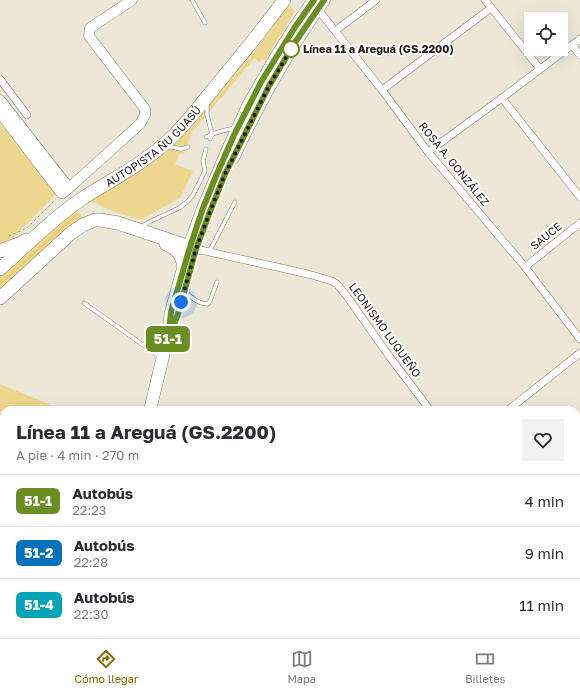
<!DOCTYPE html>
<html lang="es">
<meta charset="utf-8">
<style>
body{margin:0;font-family:"Golos Text",sans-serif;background:#f2f2f3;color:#2b2b33;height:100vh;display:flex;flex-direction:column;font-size:15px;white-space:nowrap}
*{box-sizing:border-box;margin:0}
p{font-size:13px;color:#7c7c81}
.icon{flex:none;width:22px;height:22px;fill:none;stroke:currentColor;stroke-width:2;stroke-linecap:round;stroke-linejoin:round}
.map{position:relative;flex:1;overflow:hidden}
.side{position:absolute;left:0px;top:406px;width:580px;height:232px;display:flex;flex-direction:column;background:#fff;border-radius:12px 12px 0 0;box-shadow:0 4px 16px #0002}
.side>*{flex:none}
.badge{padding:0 8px;border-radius:6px;font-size:14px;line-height:26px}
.fabs{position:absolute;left:524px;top:12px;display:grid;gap:8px}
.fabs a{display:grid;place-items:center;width:44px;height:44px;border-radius:0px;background:#fff;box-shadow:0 4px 16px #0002;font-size:20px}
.you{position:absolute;width:20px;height:20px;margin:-10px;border:3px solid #fff;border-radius:50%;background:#1a73e8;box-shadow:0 0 0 6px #1a73e833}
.map>.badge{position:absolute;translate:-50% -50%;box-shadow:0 0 0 2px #fff}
.round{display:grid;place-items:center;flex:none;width:42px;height:42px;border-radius:0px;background:#f2f2f3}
.summary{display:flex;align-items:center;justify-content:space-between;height:68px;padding:0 16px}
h1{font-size:19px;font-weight:700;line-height:30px}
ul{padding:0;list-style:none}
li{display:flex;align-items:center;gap:12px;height:52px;padding:0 16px;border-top:1px solid #e1e1e2}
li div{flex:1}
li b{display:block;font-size:15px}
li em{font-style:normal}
li .badge{min-width:44px;font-weight:700;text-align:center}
.tab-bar{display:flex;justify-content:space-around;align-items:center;height:56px;border-top:1px solid #e1e1e2;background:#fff;font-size:11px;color:#7c7c81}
.tab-bar a{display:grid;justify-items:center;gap:2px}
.tab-bar .on{color:#826a03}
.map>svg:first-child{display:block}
.green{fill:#edd68e}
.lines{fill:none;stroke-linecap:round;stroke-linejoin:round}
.stream{stroke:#e9cc6b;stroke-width:2}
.lane-casing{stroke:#807c6d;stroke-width:4.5}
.street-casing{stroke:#807c6d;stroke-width:8}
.secondary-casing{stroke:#807c6d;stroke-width:11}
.primary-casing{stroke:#807c6d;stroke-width:13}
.highway-casing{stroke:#807c6d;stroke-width:14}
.path{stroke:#9c988c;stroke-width:1;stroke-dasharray:2 3;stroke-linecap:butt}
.lane{stroke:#fff;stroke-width:3.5}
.street{stroke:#fff;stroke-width:7}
.secondary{stroke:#fff;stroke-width:10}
.primary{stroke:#fff;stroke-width:12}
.highway{stroke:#fff;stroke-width:13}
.line-casing{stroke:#fff;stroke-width:9}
.line{stroke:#6b8e23;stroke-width:6}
.walk{stroke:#1d1c16;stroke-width:4;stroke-dasharray:0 7.2}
.stop-dot{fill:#fff;stroke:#6b8e23;stroke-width:2}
.labels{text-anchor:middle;stroke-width:4;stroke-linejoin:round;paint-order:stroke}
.stop-label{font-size:11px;font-weight:bold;fill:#1d1c16;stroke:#fff;text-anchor:start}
.street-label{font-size:11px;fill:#1d1c16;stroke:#fff}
</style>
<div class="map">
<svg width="580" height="638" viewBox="0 0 580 638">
<rect width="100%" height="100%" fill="#ede7d7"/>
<g class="green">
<path d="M289 5 295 11 265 61 262 59 259 62 255 58 192 132 184 154 180 153 175 164 193 171 180 198 140 220 107 209 90 200 126 179 168 151 188 130 237 72 254 52Z"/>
<path d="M0 122 18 146 56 194 8 243 0 244Z"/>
<path d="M74 210 77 211 81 214 82 217 0 290V277Z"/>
<path d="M0 384 63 410H4V526L0 524Z"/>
<path d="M188 634H218L222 638H191Z"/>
</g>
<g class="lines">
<path class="stream" d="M0 284 77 214"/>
<defs>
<g id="lane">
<path d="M192 0 205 23"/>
<path d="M207 103V115L212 134 210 139"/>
<path d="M206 137C215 132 225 130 235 128"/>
<path d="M166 146 181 149 188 147"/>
<path d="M142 228 147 223 179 208 187 202 193 195 205 171 203 161 206 149"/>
<path d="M209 252 235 202"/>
<path d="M185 291C190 297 199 304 208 304L210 301 217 282"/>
<path d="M84 303 160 357"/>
<path d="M576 460 580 457"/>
<path d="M576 463 580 468"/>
<path d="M579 553 580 552"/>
<path d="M0 583 4 585"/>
</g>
<g id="street">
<path d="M485 0 540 69"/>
<path d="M316 7 382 90 428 152 525 267 580 339"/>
<path d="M335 31 376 0"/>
<path d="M572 45 580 55"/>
<path d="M0 79 27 115"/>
<path d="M382 90 491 8"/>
<path d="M502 98 580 197"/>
<path d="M428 152 502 98 580 39"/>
<path d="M196 249 308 274 332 281 337 284 346 295 389 356 430 410"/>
<path d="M525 267 580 223"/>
<path d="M508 410 580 353"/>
<path d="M576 578 580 581"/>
<path d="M307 634 310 638"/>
<path d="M469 634 473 638"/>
<path d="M245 638 249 634"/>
<path d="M434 638 438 634"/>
</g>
<g id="secondary">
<path d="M0 100 69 188"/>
<path d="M0 113 61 193H63L69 188 140 124 145 115V109L89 36 90 28 132 0"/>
</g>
<g id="primary">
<path d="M233 158C259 103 288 50 324 0"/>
<path d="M150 410 167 340 171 312 189 247 203 208 229 147 249 104 276 57 295 27 314 0"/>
<path d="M88 638 89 634"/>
</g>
<g id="highway">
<path d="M166 244C178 250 181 253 184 266"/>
<path d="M0 251 21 243 26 240"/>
<path id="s1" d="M0 269C27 245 53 218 83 198 113 179 145 163 171 138 189 121 204 100 220 81 242 54 264 28 284 0"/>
<path d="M0 298 71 233 83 225 95 220H100L118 223 196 249"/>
</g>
</defs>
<use href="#lane" class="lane-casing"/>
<use href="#street" class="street-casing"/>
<use href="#secondary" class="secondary-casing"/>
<use href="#primary" class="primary-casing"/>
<use href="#highway" class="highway-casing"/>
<path class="path" d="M9 236 27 228 56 199"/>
<use href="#lane" class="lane"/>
<use href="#street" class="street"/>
<use href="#secondary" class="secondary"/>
<use href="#primary" class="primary"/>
<use href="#highway" class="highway"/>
</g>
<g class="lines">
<defs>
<path id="line" d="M314 0 295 27 261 82 234 135 216 176 203 208 190 247 171 312 168 340 178 314 196 249 211 209 225 174 269 86 296 41 324 0"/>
</defs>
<use href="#line" class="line-casing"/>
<use href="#line" class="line"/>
<path class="walk" d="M181 302 196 249 211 209 225 174 269 86 291 49"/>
</g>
<circle class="stop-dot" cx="291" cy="49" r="8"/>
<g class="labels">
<g class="stop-label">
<text x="303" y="53">Línea 11 a Areguá (GS.2200)</text>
</g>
<g class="street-label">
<text dy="4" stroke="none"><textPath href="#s1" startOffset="197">AUTOPISTA ÑU GUASÚ</textPath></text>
<text transform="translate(454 164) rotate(51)" y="4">ROSA A. GONZÁLEZ</text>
<text transform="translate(546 236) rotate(-39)" y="4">SAUCE</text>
<text transform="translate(385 330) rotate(54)" y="4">LEONISMO LUQUEÑO</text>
</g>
</g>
</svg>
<div class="fabs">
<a><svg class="icon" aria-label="locate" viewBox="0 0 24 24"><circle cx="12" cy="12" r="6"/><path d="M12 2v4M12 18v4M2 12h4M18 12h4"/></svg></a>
</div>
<div class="you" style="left:181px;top:302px"></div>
<b class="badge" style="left:168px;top:339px;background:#6b8e23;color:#fff">51-1</b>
<section class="side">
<div class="summary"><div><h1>Línea 11 a Areguá (GS.2200)</h1><p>A pie · 4 min · 270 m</p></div><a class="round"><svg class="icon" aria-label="heart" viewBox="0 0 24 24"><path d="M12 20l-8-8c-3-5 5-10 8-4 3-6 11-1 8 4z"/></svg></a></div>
<ul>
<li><span class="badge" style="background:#6b8e23;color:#fff">51-1</span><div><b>Autobús</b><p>22:23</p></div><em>4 min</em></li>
<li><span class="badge" style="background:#0072bc;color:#fff">51-2</span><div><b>Autobús</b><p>22:28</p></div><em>9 min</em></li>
<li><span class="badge" style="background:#00a3b4;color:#fff">51-4</span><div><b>Autobús</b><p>22:30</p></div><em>11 min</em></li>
</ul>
</section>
</div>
<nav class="tab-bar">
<a class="on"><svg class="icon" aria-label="directions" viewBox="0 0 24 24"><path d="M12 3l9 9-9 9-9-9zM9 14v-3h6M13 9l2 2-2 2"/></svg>Cómo llegar</a>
<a><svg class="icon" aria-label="map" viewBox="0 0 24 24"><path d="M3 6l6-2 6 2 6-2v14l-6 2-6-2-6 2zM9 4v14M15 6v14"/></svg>Mapa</a>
<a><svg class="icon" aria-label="tickets" viewBox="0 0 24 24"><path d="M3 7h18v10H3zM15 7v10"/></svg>Billetes</a>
</nav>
